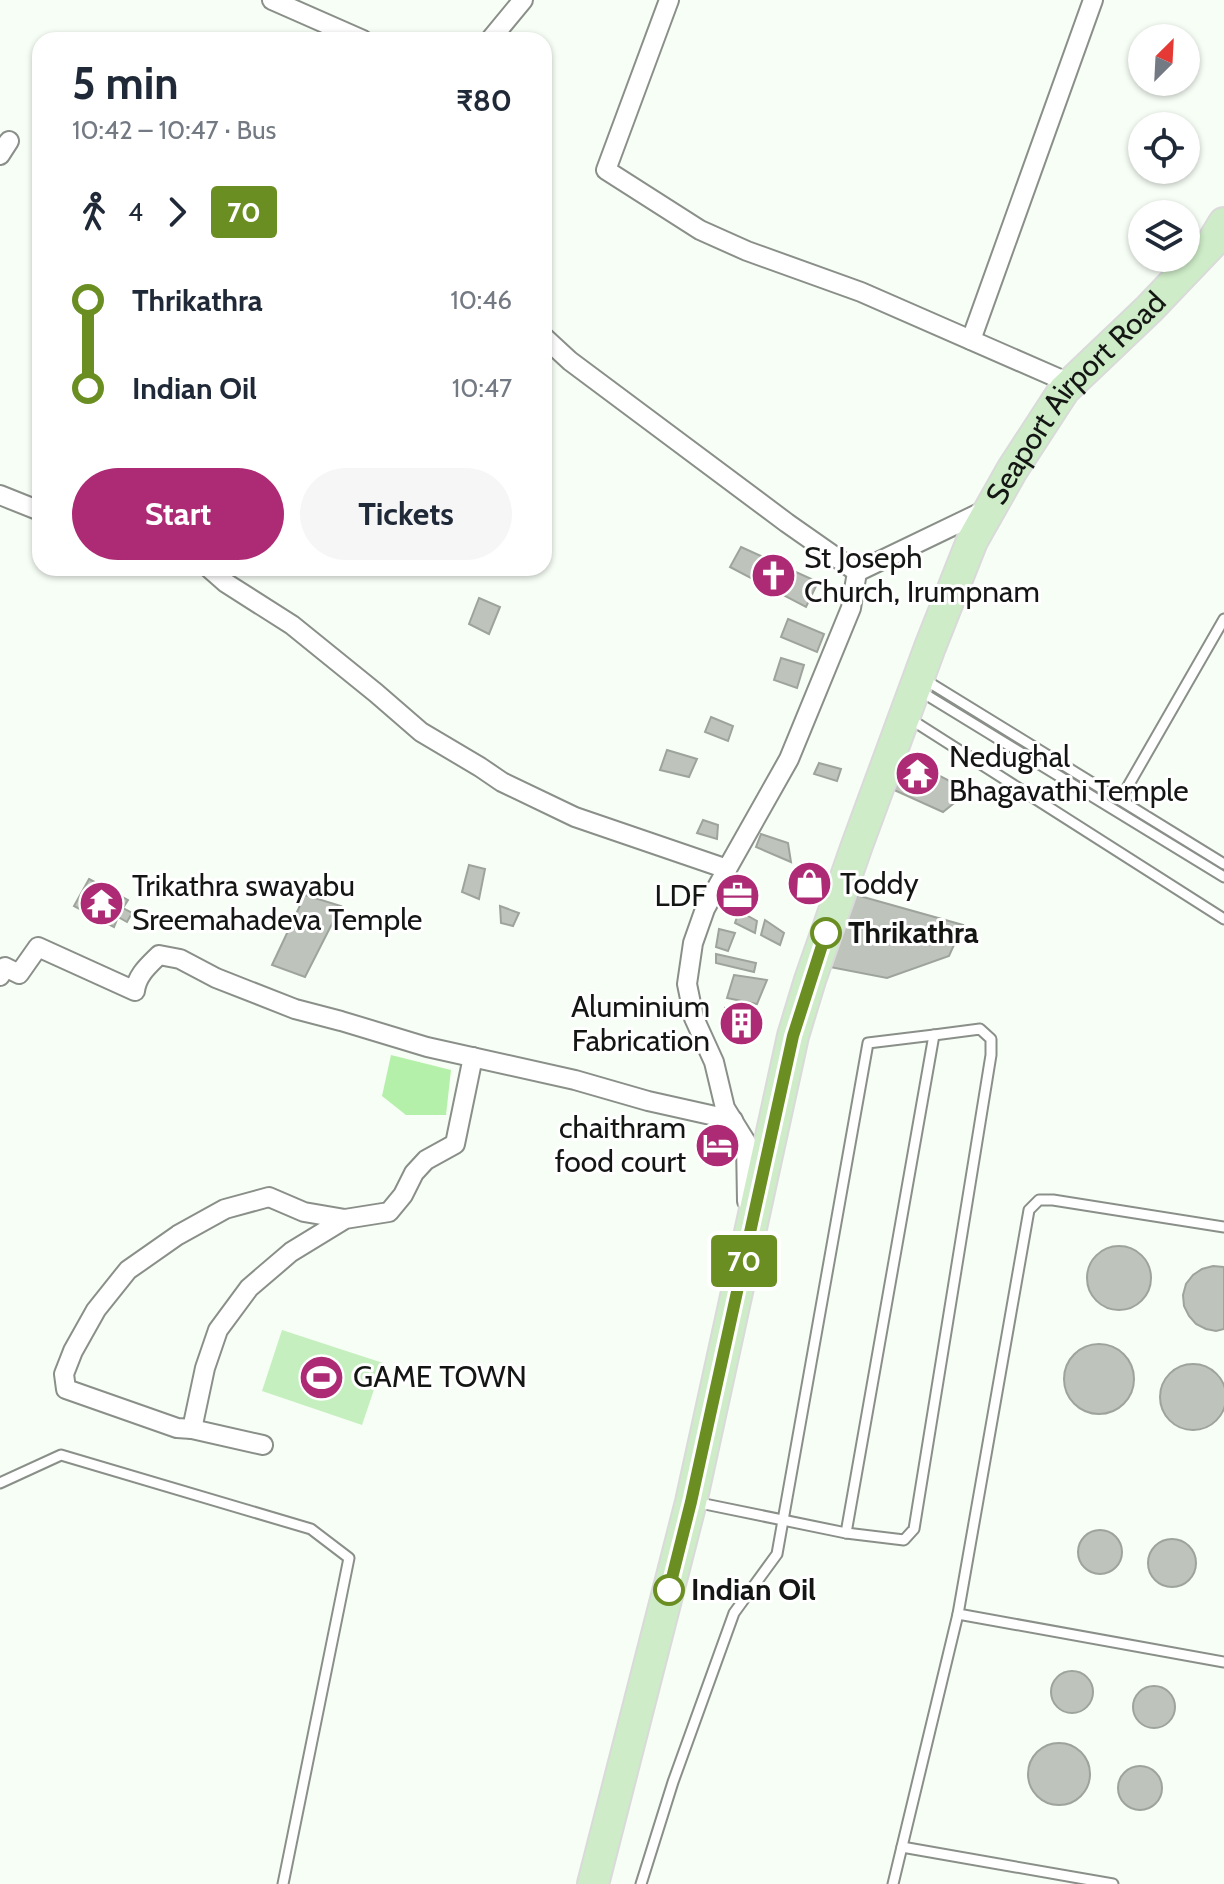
<!DOCTYPE html>
<meta charset="utf-8">
<style>
body{margin:0;font-family:Cabin,sans-serif;background:#f6f6f7;color:#1f2937;height:100vh;display:flex;flex-direction:column;font-size:30px;white-space:nowrap}
*{box-sizing:border-box;margin:0}
p{font-size:26px;color:#747a83}
.icon{flex:none;width:44px;height:44px;fill:none;stroke:currentColor;stroke-width:2;stroke-linecap:round;stroke-linejoin:round}
.map{position:relative;flex:1;overflow:hidden}
.side{position:absolute;left:32px;top:32px;width:520px;height:544px;display:flex;flex-direction:column;background:#fff;border-radius:24px;box-shadow:0 2px 6px #0004}
.side>*{flex:none}
.badge{padding:0 16px;border-radius:6px;font-size:28px;line-height:52px}
.needle{width:52px;rotate:24deg}
.controls{position:absolute;left:1128px;top:24px;display:grid;gap:16px}
.controls a{display:grid;place-items:center;width:72px;height:72px;border-radius:50%;background:#fff;box-shadow:0 2px 6px #0004;font-size:40px}
.map>.badge{position:absolute;translate:-50% -50%;box-shadow:0 0 0 4px #fff}
.legs{display:flex;align-items:center;gap:12px;height:88px;padding:0 40px;font-size:26px}
.legs p{margin-inline-start:auto}
.headline{display:flex;align-items:center;justify-content:space-between;height:136px;padding:0 40px}
h1{font-size:44px;font-weight:800;line-height:60px}
.cta{display:flex;gap:16px;margin-top:auto;padding:16px 40px}
.cta a{flex:1;height:92px;border-radius:48px;background:#ad2a74;color:#fff;font-size:32px;font-weight:800;line-height:92px;text-align:center}
.cta a+a{background:#f6f6f7;color:#1f2937}
ul{padding:0 40px;list-style:none}
li{display:flex;align-items:center;gap:28px;height:88px;font-size:30px}
li i{display:grid;place-items:center;width:12px;height:100%;margin:0 10px;background:currentColor}
li i::after{content:'';width:20px;height:20px;margin:-10px;border:6px solid;border-radius:50%;background:#fff}
li p{margin-inline-start:auto}
li:first-child i{background:linear-gradient(#0000 50%,currentColor 0)}
li:last-child i{background:linear-gradient(currentColor 50%,#0000 0)}
.map>svg:first-child{display:block}
.green{fill:#c5efbe}
.water{fill:#b4f0a9}
.building{fill:#bec4bc;stroke:#9ea49c;stroke-width:2}
.lines{fill:none;stroke-linecap:round;stroke-linejoin:round}
.service-casing{stroke:#8a9089;stroke-width:13}
.minor-casing{stroke:#8a9089;stroke-width:22}
.primary-casing{stroke:#d9dad9;stroke-width:34}
.service{stroke:#fff;stroke-width:9}
.minor{stroke:#fff;stroke-width:18}
.primary{stroke:#ceecc8;stroke-width:30}
.line-1-casing{stroke:#fff;stroke-width:18}
.line-1{stroke:#6b8e23;stroke-width:12}
.stop-1-dot{fill:#fff;stroke:#6b8e23;stroke-width:4}
.labels{text-anchor:middle;stroke-width:6;stroke-linejoin:round;paint-order:stroke}
.street-label{font-size:30px;fill:#141614;stroke:#fff}
.poi-label{font-size:30px;fill:#141614;stroke:#fff;text-anchor:start}
.stop-label{font-size:30px;font-weight:bold;fill:#141614;stroke:#fff;text-anchor:start}
</style>
<div class="map">
<svg width="1224" height="1884" viewBox="0 0 1224 1884">
<rect width="100%" height="100%" fill="#f7fef6"/>
<path class="green" d="M282 1330 383 1363 362 1425 262 1391Z"/>
<path class="water" d="M391 1055 451 1070 446 1115H406L382 1096Z"/>
<g class="building">
<path d="M741 547 818 582 806 607 730 567Z"/>
<path d="M479 598 500 607 489 634 469 624Z"/>
<path d="M788 619 824 634 817 652 781 637Z"/>
<path d="M781 658 804 665 797 688 774 680Z"/>
<path d="M711 717 733 726 728 741 705 732Z"/>
<path d="M667 750 697 759 689 777 660 770Z"/>
<path d="M905 758 969 791 943 812 894 790Z"/>
<path d="M819 763 841 769 837 781 814 774Z"/>
<path d="M703 820 718 825 717 839 697 833Z"/>
<path d="M761 834 788 843 791 862 756 847Z"/>
<path d="M469 865 485 869 479 899 462 892Z"/>
<path d="M798 872 824 883 818 897 793 886Z"/>
<path d="M89 879 128 900 123 908 132 913 127 922 118 917 114 927 74 906Z"/>
<path d="M736 887 746 894 742 904 730 899Z"/>
<path d="M849 893 963 925 949 956 887 978 830 967Z"/>
<path d="M305 895 341 906 305 977 272 965Z"/>
<path d="M500 906 519 913 513 926 501 923Z"/>
<path d="M739 911 757 921 755 933 735 923Z"/>
<path d="M765 920 784 933 780 945 761 935Z"/>
<path d="M719 929 735 933 728 951 716 947Z"/>
<path d="M716 954 756 963 754 972 716 963Z"/>
<path d="M734 975 767 980 757 1004 727 998Z"/>
<path d="M725 1008 759 1015 748 1044 727 1033Z"/>
<circle cx="1119" cy="1278" r="32"/>
<path d="M1213 1266 1224 1267V1329L1216 1331 1206 1329 1196 1324 1189 1316 1184 1306 1183 1295 1186 1284 1193 1275 1202 1269Z"/>
<circle cx="1099" cy="1379" r="35"/>
<circle cx="1193" cy="1397" r="33"/>
<circle cx="1100" cy="1552" r="22"/>
<circle cx="1172" cy="1563" r="24"/>
<circle cx="1072" cy="1692" r="21"/>
<circle cx="1154" cy="1707" r="21"/>
<circle cx="1059" cy="1774" r="31"/>
<circle cx="1140" cy="1788" r="22"/>
</g>
<g class="lines">
<defs>
<g id="service">
<path d="M922 678 1224 864"/>
<path d="M920 691 1224 877"/>
<path d="M907 717 1224 919"/>
<path d="M1120 800 1224 619"/>
<path d="M0 1483 61 1455 311 1529 349 1558 283 1884"/>
<path d="M695 1502 846 1533 904 1540 914 1529 991 1055V1039L980 1029 934 1035"/>
<path d="M958 1614 1224 1662"/>
<path d="M902 1847 1113 1884"/>
<path d="M641 1884 673 1782 734 1613 777 1554 868 1043 934 1035 846 1533"/>
<path d="M893 1884 958 1614 1029 1210 1039 1200H1053L1224 1227"/>
</g>
<g id="minor">
<path d="M272 0 363 40"/>
<path d="M669 0 606 170 700 230 747 251 861 292 1060 379 1069 385"/>
<path d="M490 40 523 0"/>
<path d="M0 155 9 141"/>
<path d="M544 337 570 361 787 523 857 572 851 608 789 759 727 869"/>
<path d="M971 340 1093 0"/>
<path d="M0 495 40 511"/>
<path d="M209 568 226 583 292 625 376 693 421 732 480 767 502 782 575 817 727 869 705 909 693 943 687 984 694 1018 714 1062 725 1108 746 1142 747 1201"/>
<path d="M857 572 988 509"/>
<path d="M0 976 5 967 19 974 38 947 135 991C137 975 148 966 159 955L180 959 216 978 295 1009 341 1021 427 1047 575 1080 648 1101 733 1120"/>
<path d="M345 1219 291 1252 249 1288 218 1330 205 1368 192 1429 177 1428 66 1389 64 1374 73 1351 96 1310 128 1270 178 1235 225 1209 269 1197 304 1212 345 1219 389 1212 403 1195 414 1173 426 1160 455 1144 473 1057"/>
<path d="M192 1429 263 1445"/>
</g>
<g id="primary">
<path id="s1" d="M593 1884 691 1502 793 1036 810 980 856 848 930 647 972 541 1012 470 1064 390 1149 309 1212 243 1224 223"/>
</g>
</defs>
<use href="#service" class="service-casing"/>
<use href="#minor" class="minor-casing"/>
<use href="#primary" class="primary-casing"/>
<use href="#service" class="service"/>
<use href="#minor" class="minor"/>
<use href="#primary" class="primary"/>
</g>
<g class="lines">
<defs>
<path id="line-1" d="M669 1590 691 1502 793 1036 826 933"/>
</defs>
<use href="#line-1" class="line-1-casing"/>
<use href="#line-1" class="line-1"/>
</g>
<defs>
<symbol id="church-disc" viewBox="-11 -11 22 22"><circle r="9.5" fill="#ad2a74" stroke="#fff"/><path d="M-1.2-6h2.4v3.5h3.3v2.4h-3.3V6h-2.4V-.1h-3.3v-2.4h3.3Z" fill="#fff"/></symbol>
<symbol id="temple-disc" viewBox="-11 -11 22 22"><circle r="9.5" fill="#ad2a74" stroke="#fff"/><path d="M0-6L5-2H3V0L6.5 2.5H4V6H1.5V3h-3V6H-4V2.5H-6.5L-3 0V-2H-5Z" fill="#fff"/></symbol>
<symbol id="shop-disc" viewBox="-11 -11 22 22"><circle r="9.5" fill="#ad2a74" stroke="#fff"/><path d="M-5-2.5h2.3a2.7 3.5 0 0 1 5.4 0H5L5.5 6h-11ZM-1.5-2.5h3a1.5 2.3 0 0 0-3 0Z" fill="#fff"/></symbol>
<symbol id="office-disc" viewBox="-11 -11 22 22"><circle r="9.5" fill="#ad2a74" stroke="#fff"/><path d="M-6-3h4V-5.5h4V-3h4V5H-6ZM-1-4.5V-3h2v-1.5ZM-6 0V1H6V0Z" fill="#fff"/></symbol>
<symbol id="building-disc" viewBox="-11 -11 22 22"><circle r="9.5" fill="#ad2a74" stroke="#fff"/><path d="M-4-6H4V6H1V3H-1V6H-4ZM-2.5-4.3h1.7v1.8h-1.7ZM.8-4.3h1.7v1.8H.8ZM-2.5-1h1.7V.8h-1.7ZM.8-1h1.7V.8H.8Z" fill="#fff"/></symbol>
<symbol id="hotel-disc" viewBox="-11 -11 22 22"><circle r="9.5" fill="#ad2a74" stroke="#fff"/><path d="M-6-4.5h1.5V1H6V5H4.5V3h-9V5H-6ZM-4 0a1.8 1.8 0 1 1 3.6 0ZM.5 0V-2.5h3Q6-2.5 6 0Z" fill="#fff"/></symbol>
<symbol id="stadium-disc" viewBox="-11 -11 22 22"><circle r="9.5" fill="#ad2a74" stroke="#fff"/><path d="M0-5a6.5 5 0 1 0 0 10a6.5 5 0 1 0 0-10ZM-3.5-1.8h7v3.6h-7Z" fill="#fff"/></symbol>
</defs>
<g fill-rule="evenodd">
<use href="#church-disc" x="748" y="550" width="51" height="51"/>
<use href="#temple-disc" x="892" y="748" width="51" height="51"/>
<use href="#shop-disc" x="784" y="858" width="51" height="51"/>
<use href="#office-disc" x="712" y="870" width="51" height="51"/>
<use href="#temple-disc" x="76" y="878" width="51" height="51"/>
<use href="#building-disc" x="716" y="998" width="51" height="51"/>
<use href="#hotel-disc" x="692" y="1120" width="51" height="51"/>
<use href="#stadium-disc" x="296" y="1352" width="51" height="51"/>
</g>
<g class="stop-1-dot">
<circle cx="826" cy="933" r="14"/>
<circle cx="669" cy="1590" r="14"/>
</g>
<g class="labels">
<g class="street-label">
<text dy="10" stroke="none"><textPath href="#s1" startOffset="1576">Seaport Airport Road</textPath></text>
</g>
<g class="poi-label">
<text x="804" y="568">St Joseph<tspan x="804" dy="34">Church, Irumpnam</tspan></text>
<text x="949" y="767">Nedughal<tspan x="949" dy="34">Bhagavathi Temple</tspan></text>
<text x="840" y="894">Toddy</text>
<text x="132" y="896">Trikathra swayabu<tspan x="132" dy="34">Sreemahadeva Temple</tspan></text>
<text x="707" y="906" text-anchor="end">LDF</text>
<text x="710" y="1017" text-anchor="end">Aluminium<tspan x="710" dy="34">Fabrication</tspan></text>
<text x="686" y="1138" text-anchor="end">chaithram<tspan x="686" dy="34">food court</tspan></text>
<text x="353" y="1387">GAME TOWN</text>
</g>
<g class="stop-label">
<text x="848" y="943">Thrikathra</text>
<text x="691" y="1600">Indian Oil</text>
</g>
</g>
</svg>
<div class="controls">
<a><svg class="needle" viewBox="-14 -14 28 28"><path d="M0-13l5 13h-10z" fill="#e53935"/><path d="M0 13l5-13h-10z" fill="#747a83"/></svg></a>
<a><svg class="icon" aria-label="locate" viewBox="0 0 24 24"><circle cx="12" cy="12" r="6"/><path d="M12 2v4M12 18v4M2 12h4M18 12h4"/></svg></a>
<a><svg class="icon" aria-label="layers" viewBox="0 0 24 24"><path d="M12 4l9 5-9 5-9-5zM3 14l9 5 9-5"/></svg></a>
</div>
<b class="badge" style="left:744px;top:1261px;background:#6b8e23;color:#fff">70</b>
<section class="side">
<div class="headline"><div><h1>5 min</h1><p>10:42 – 10:47 · Bus</p></div><b>₹80</b></div>
<div class="legs"><svg class="icon" aria-label="walk" viewBox="0 0 24 24"><circle cx="13" cy="4" r="2"/><path d="M13 8l-2 6 4 7M11 14l-3 7M7 12l3-4h3l4 4"/></svg>4<svg class="icon" aria-label="forward" viewBox="0 0 24 24"><path d="M9 5l7 7-7 7"/></svg><b class="badge" style="background:#6b8e23;color:#fff">70</b></div>
<ul>
<li><i style="color:#6b8e23"></i><b>Thrikathra</b><p>10:46</p></li>
<li><i style="color:#6b8e23"></i><b>Indian Oil</b><p>10:47</p></li>
</ul>
<div class="cta"><a>Start</a><a>Tickets</a></div>
</section>
</div>
